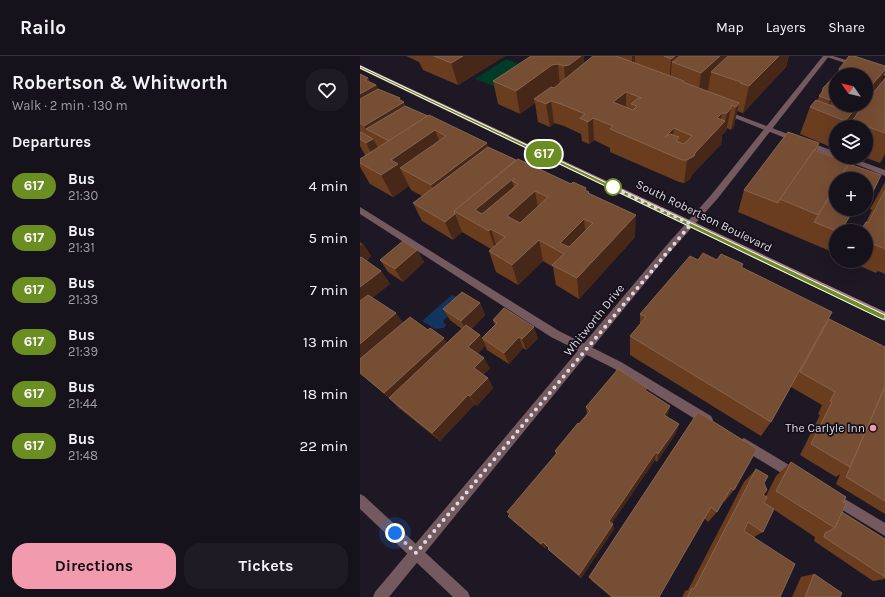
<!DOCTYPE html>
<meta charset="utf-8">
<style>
body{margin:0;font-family:Karla,sans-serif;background:#1f1b24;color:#f1f3f6;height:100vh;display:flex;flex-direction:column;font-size:15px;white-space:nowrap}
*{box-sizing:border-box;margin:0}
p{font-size:13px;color:#9e9ea3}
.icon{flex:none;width:22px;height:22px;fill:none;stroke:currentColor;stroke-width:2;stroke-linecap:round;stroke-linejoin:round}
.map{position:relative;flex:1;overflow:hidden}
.details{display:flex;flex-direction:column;background:#16121b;width:360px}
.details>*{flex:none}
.badge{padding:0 8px;border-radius:13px;font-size:14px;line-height:26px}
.needle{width:26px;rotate:304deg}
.tools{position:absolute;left:469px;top:12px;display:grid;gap:8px}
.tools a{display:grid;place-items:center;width:44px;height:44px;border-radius:50%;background:#16121b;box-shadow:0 4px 16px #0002,0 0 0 1px #35323a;font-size:20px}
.you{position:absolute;width:20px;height:20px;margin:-10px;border:3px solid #fff;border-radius:50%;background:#1a73e8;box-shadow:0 0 0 6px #1a73e833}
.map>.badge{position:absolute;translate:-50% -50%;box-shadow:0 0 0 2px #fff}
h2{padding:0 12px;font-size:15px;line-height:36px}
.round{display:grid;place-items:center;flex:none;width:42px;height:42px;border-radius:16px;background:#1f1b24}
.summary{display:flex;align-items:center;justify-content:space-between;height:68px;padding:0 12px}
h1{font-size:19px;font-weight:700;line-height:30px}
.cta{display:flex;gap:8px;margin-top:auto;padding:8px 12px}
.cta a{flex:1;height:46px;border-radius:16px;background:#f29aae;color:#111;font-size:16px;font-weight:700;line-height:46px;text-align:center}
.cta a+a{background:#1f1b24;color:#f1f3f6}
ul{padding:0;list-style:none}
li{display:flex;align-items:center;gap:12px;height:52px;padding:0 12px}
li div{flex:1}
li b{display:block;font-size:15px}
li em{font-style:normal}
li .badge{min-width:44px;font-weight:700;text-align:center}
header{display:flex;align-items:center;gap:24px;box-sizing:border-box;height:56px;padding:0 20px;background:#16121b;border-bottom:1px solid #35323a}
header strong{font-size:19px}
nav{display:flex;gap:22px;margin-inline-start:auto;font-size:14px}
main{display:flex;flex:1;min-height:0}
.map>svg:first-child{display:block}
.green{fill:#013c29}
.water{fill:#13345d}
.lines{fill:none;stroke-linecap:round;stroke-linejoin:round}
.service{fill:#74595f;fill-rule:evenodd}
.minor{fill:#74595f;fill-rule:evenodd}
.tertiary{fill:#74595f;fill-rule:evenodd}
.secondary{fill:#a87c86;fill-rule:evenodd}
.wall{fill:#6a3d1f;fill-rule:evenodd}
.shaded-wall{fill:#462718}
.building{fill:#764e34;stroke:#86644f;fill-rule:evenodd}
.line{fill:#6b8e23;stroke:#fff}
.walk{stroke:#dedae2;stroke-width:4;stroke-dasharray:0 7.2}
.stop-dot{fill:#fff;stroke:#6b8e23;stroke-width:2}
.poi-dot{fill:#f29aae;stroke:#150f1a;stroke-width:1.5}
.labels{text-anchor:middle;stroke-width:3.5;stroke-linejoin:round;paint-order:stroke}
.street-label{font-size:12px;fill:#dedae2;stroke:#150f1a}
.poi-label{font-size:12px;fill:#dedae2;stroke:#150f1a;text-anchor:end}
</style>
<header>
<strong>Railo</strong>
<nav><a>Map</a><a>Layers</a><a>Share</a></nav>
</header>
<main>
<section class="details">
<div class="summary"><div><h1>Robertson &amp; Whitworth</h1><p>Walk · 2 min · 130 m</p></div><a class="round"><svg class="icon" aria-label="heart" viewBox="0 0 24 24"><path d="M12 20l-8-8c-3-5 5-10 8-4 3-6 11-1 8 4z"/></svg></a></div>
<h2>Departures</h2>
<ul>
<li><span class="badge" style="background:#6b8e23;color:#fff">617</span><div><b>Bus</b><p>21:30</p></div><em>4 min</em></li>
<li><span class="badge" style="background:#6b8e23;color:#fff">617</span><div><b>Bus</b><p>21:31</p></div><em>5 min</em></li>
<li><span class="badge" style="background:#6b8e23;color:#fff">617</span><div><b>Bus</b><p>21:33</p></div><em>7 min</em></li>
<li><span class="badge" style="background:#6b8e23;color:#fff">617</span><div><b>Bus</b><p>21:39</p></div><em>13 min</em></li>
<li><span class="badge" style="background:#6b8e23;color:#fff">617</span><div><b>Bus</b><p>21:44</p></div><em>18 min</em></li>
<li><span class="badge" style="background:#6b8e23;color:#fff">617</span><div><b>Bus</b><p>21:48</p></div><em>22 min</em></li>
</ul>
<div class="cta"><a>Directions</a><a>Tickets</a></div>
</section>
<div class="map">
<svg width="525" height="541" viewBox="0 0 525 541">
<rect width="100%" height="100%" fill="#1e1824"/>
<path class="green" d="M146 3 177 15 147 35 115 23Z"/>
<path class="water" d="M92 239 105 244 83 265 86 269 84 272 75 273 62 265Z"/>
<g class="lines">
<g class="service">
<path d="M364 54 476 96V101H477H473L362 57V55Z"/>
<path d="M478 101H489L525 114V120Z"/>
<path d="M0 151 199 275 261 306 351 360 353 364 351 368 347 369 343 368 253 312 191 281 0 158Z"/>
<path d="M384 382 439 415 441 419 439 423 435 425 431 423 380 392 378 388 380 384Z"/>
<path d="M475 437 525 467V480L471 447 469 443 471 439Z"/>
</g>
<g class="minor">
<path d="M464 0H473L525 16V20Z"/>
<path d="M0 438 4 440 108 536 110 541H93L0 453Z"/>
</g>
<path class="tertiary" d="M463 0H469L358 142 311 195 29 541H13L15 536 305 191 352 138Z"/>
<path class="secondary" d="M0 9 525 256V265L0 13Z"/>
</g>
<g class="wall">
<path d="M46 0H145L98 29 63 14 59 6Z"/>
<path d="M171 0 224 7 233 0H429L426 11 383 57 377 55 374 70 371 74 367 72 366 75 362 79 361 88 331 120 330 123 324 127 319 126 250 96V92L234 84 229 88 222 85 221 78 204 70 194 67 190 71 178 66 175 47 160 58 138 48 133 25Z"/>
<path d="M525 10V16L518 31 525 22V99L520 107 504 101H506V71H489L491 65 486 71H476V88L473 92 440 78 450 51 457 45 463 32 477 18 479 13ZM476 19H506V49H476Z"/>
<path d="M0 18 8 22 10 26 16 29 18 33 41 44 45 50 128 91 227 135 275 181 219 243 196 229 193 211 183 205 158 229 136 216 129 195 131 193 102 176 93 184 62 165 53 147 62 140 51 134 46 124 49 130 33 141 10 128 0 111V103L6 100 5 99 0 90Z"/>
<path d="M428 76 459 87 456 95 473 101 476 97V101H493L490 108 521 119 506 148V123H476V153H503L500 159 493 156 485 168 487 169 483 175H476V188L473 193 471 192 470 195 378 156 384 134Z"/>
<path d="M525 126V218L518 215 516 217 489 205H506V175L501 174 506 166 512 154 510 153Z"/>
<path d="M0 186 3 188 11 200 6 205 21 215 30 228 12 242 43 266 68 274 87 287 102 273 90 264 83 253 120 247 125 259 111 273 120 279 125 290 118 297 130 312 123 319 128 322 133 332 117 350 115 348 80 385 39 352 29 342 0 317Z"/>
<path d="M57 194 64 206 43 226 28 216 20 204Z"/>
<path d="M338 204H357L383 208 382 212 464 270 469 263 525 291V458L476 428 480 418 476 421 440 399 460 359 458 358 462 349 431 331 411 366 401 380 270 299V280L280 268V258Z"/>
<path d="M133 264 178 282 166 294 163 292 149 308 127 294 122 282 135 269Z"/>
<path d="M287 335 308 359 307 360 316 377 297 406 295 404 252 467 254 473 221 522 192 497 188 493 189 492 187 490 185 492 153 465 196 398 195 395 227 358 226 351Z"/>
<path d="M338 356 374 434 364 446 363 445 357 456 348 466 344 462 299 541H251L232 525 229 521Z"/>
<path d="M431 406 483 446 482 456 525 483V523L513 525 454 485 455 481 413 453 403 476 394 481 420 541H322L325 535 328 534 384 426 396 413 404 427 403 439 406 440 416 420Z"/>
<path d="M454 518 480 541H432L441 521Z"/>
</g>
<g class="shaded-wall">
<path d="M79 0H145L98 29 91 7Z"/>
<path d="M221 0H224L225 20 206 33 204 10Z"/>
<path d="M272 0H275V13L272 15Z"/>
<path d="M315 0H335L312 6 310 28 309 29 311 3Z"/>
<path d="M360 0H384L351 16 348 34 338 43 341 17Z"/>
<path d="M419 0H429L426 11 383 57 389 30Z"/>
<path d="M198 8 200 31 174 43 175 47 160 58 156 35 192 9Z"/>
<path d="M525 14V16L515 37 506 48V40L510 31Z"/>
<path d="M8 22 12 31 16 29 28 55 38 43 40 42 42 47 44 46 53 69 6 73 4 70 0 67V33L5 24Z"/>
<path d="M266 36V58L253 46Z"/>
<path d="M473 41 466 58 465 57 470 44Z"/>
<path d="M191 45 194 67 190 71 186 48Z"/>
<path d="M379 47 374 70 371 74 376 51Z"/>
<path d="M495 49H500L495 61 486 71H482L485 65 492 57Z"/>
<path d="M371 52 366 75 362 79 361 88 331 120 330 123 324 127 327 104 335 97 357 62 362 57 359 71 365 65 367 57Z"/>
<path d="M233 62 234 84 229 88 228 66Z"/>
<path d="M314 72 311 95 305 81Z"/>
<path d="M75 74 84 97 40 112 49 130 33 141 21 119 31 104Z"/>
<path d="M13 83 23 101 16 106 6 87Z"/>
<path d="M127 87 134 110 81 151 71 129Z"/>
<path d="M525 97V99L520 107Z"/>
<path d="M492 101H493L482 123H479Z"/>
<path d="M160 106 155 123 154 122 155 127 152 125 158 146 126 173 97 156Z"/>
<path d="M476 128V133L454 166 458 159Z"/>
<path d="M175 135 179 157 153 182 147 160Z"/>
<path d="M494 153 482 174H481Z"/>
<path d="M95 158 102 176 93 184 85 166Z"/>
<path d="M276 159 275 181 219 243 217 222Z"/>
<path d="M224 163 226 185 204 198 200 187Z"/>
<path d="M131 173 138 195 136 196 129 175Z"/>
<path d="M179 184 183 205 158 229 152 209Z"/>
<path d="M3 188 11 200 0 209V190Z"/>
<path d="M57 194 64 206 43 226 35 213Z"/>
<path d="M21 215 30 228 0 251V231Z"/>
<path d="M120 247 125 259 107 276 101 265Z"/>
<path d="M36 257 44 268 0 302V288Z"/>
<path d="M174 271 178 282 166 294 162 283Z"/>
<path d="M120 279 125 290 114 301 108 291Z"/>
<path d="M159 281 163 292 149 308 144 297Z"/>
<path d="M84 282 91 293 34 346 24 337Z"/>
<path d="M124 302 130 312 120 322 114 312Z"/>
<path d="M128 322 133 332 117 350 110 340Z"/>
<path d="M108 339 115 348 80 385 72 377Z"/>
<path d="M310 350 308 359 302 368 304 359Z"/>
<path d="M319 368 316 377 297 406 298 398Z"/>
<path d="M296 396 295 404 250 470 249 465Z"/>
<path d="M253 468 254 473 221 522 219 519Z"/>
<path d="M183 486 187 490 185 492 181 488Z"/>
</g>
<g class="building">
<path d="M74 0H103L91 7Z"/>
<path d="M171 0H221L209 9 204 10 198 8 192 9 156 35 133 25Z"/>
<path d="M233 0H256L324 25 323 26 379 47 376 51 371 49V52L367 57H362L357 62 365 65 335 97 334 100 327 104H322L250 73 253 70 233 62 228 66 220 62 225 58 201 48 191 45 186 48 174 43 191 31 194 32ZM266 36 282 42H278L271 48 277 50 273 54 253 46ZM314 72 332 80 324 88 316 85 319 81 310 78 305 81Z"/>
<path d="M304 0H315L311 3Z"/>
<path d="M320 0H360L341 17 312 6Z"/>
<path d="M368 0H419L389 30 380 27 381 26 351 16Z"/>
<path d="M489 0H494L525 10V14L510 31 506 30V19H476V41H473L470 44 459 40 463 35V32L480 14 479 13Z"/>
<path d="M0 18 8 22 5 24 16 29 0 38Z"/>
<path d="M525 22V77L492 65 504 49H506V46Z"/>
<path d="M18 33 40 42 38 43 44 46 4 70 0 67V43Z"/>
<path d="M456 44 475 51 477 49H484L495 53 485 65 450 51Z"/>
<path d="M45 50 68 60 29 85 6 73Z"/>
<path d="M69 59 127 87 71 129 40 112 86 80 75 74 31 104 38 108 21 119 0 107V103Z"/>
<path d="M1 76 13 83 6 87 0 83V77Z"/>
<path d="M428 76 459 87 455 94H454L420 143 418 147 384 134Z"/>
<path d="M128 91 156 104 94 155 95 158 85 166 53 147Z"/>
<path d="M454 94 473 101 476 97V101H492L479 123H476V128L458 159 420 143Z"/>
<path d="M158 103 211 128 213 126 226 132 225 134 229 136 228 137 276 159 217 222 192 209 204 198 179 184 152 209 129 195 145 181 131 173 129 175 94 155ZM154 122 155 123 152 125 158 128 122 158 115 154ZM175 135 188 141 160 167 147 160ZM224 163 233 167 209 191 200 187Z"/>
<path d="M489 108 521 119 511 140 506 138V123H480Z"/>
<path d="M476 130V153H494L485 168 487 169 483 175 481 174V175H476L454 166Z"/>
<path d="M525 134V193L506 185V175H495L496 172 501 174 506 166 508 167Z"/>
<path d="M43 185 57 194 35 213 20 204Z"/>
<path d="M343 197 357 204 361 198 383 208 381 211 472 256 411 366 270 280 286 261 280 258 330 200 338 204Z"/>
<path d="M1 201 21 215 0 231V202Z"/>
<path d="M102 236 120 247 101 265 83 253Z"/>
<path d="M8 239 36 257 0 288V245Z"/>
<path d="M144 252 174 271 162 283 159 281 144 297 122 282 137 267 133 264Z"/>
<path d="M50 261 68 274 70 272 84 282 24 337 0 317V303Z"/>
<path d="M469 263 525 291V330L490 411 451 388 472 346 470 345 475 336 440 316Z"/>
<path d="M106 269 120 279 108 291 124 302 114 312 128 322 110 340 108 339 72 377 29 342Z"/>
<path d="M258 313 287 332 285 334 310 350 304 359 319 368 298 398 296 396 249 465 253 468 219 519 188 493 189 492 183 486 181 488 148 460 150 458 147 456 197 397 195 395 218 367 219 368 230 355 226 351Z"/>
<path d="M525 331V445L486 421Z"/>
<path d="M338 356 397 393 374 434 371 432 357 456 351 451 299 541H253L229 521Z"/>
<path d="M431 406 486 441 483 446 486 447 475 472 416 435Z"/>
<path d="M396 413 408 420 404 427 407 434 403 439 407 441 404 447 414 453 403 476 388 466 384 475 435 508 420 541H327L332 532 334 533Z"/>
<path d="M482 456 525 483V521L464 481 465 477 475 472Z"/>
<path d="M454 518 482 537 480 541H445Z"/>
</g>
<path class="line" d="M0 10 525 259V263H522L0 12Z"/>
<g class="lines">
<path class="walk" d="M35 477 56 497 331 168 250 130 253 131"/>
</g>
<circle class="stop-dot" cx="253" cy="131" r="8"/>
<circle class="poi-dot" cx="513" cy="372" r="4"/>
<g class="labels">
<g class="street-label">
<text transform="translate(344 160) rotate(26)" y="4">South Robertson Boulevard</text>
<text transform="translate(234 264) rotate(-51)" y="4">Whitworth Drive</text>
</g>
<g class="poi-label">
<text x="505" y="376">The Carlyle Inn</text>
</g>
</g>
</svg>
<div class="tools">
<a><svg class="needle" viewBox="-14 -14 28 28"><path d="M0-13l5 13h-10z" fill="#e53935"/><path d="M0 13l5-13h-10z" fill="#9e9ea3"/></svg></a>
<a><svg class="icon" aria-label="layers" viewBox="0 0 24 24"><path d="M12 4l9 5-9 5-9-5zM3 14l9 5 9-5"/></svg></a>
<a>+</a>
<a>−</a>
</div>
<div class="you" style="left:35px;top:477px"></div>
<b class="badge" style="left:184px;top:98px;background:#6b8e23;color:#fff">617</b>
</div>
</main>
